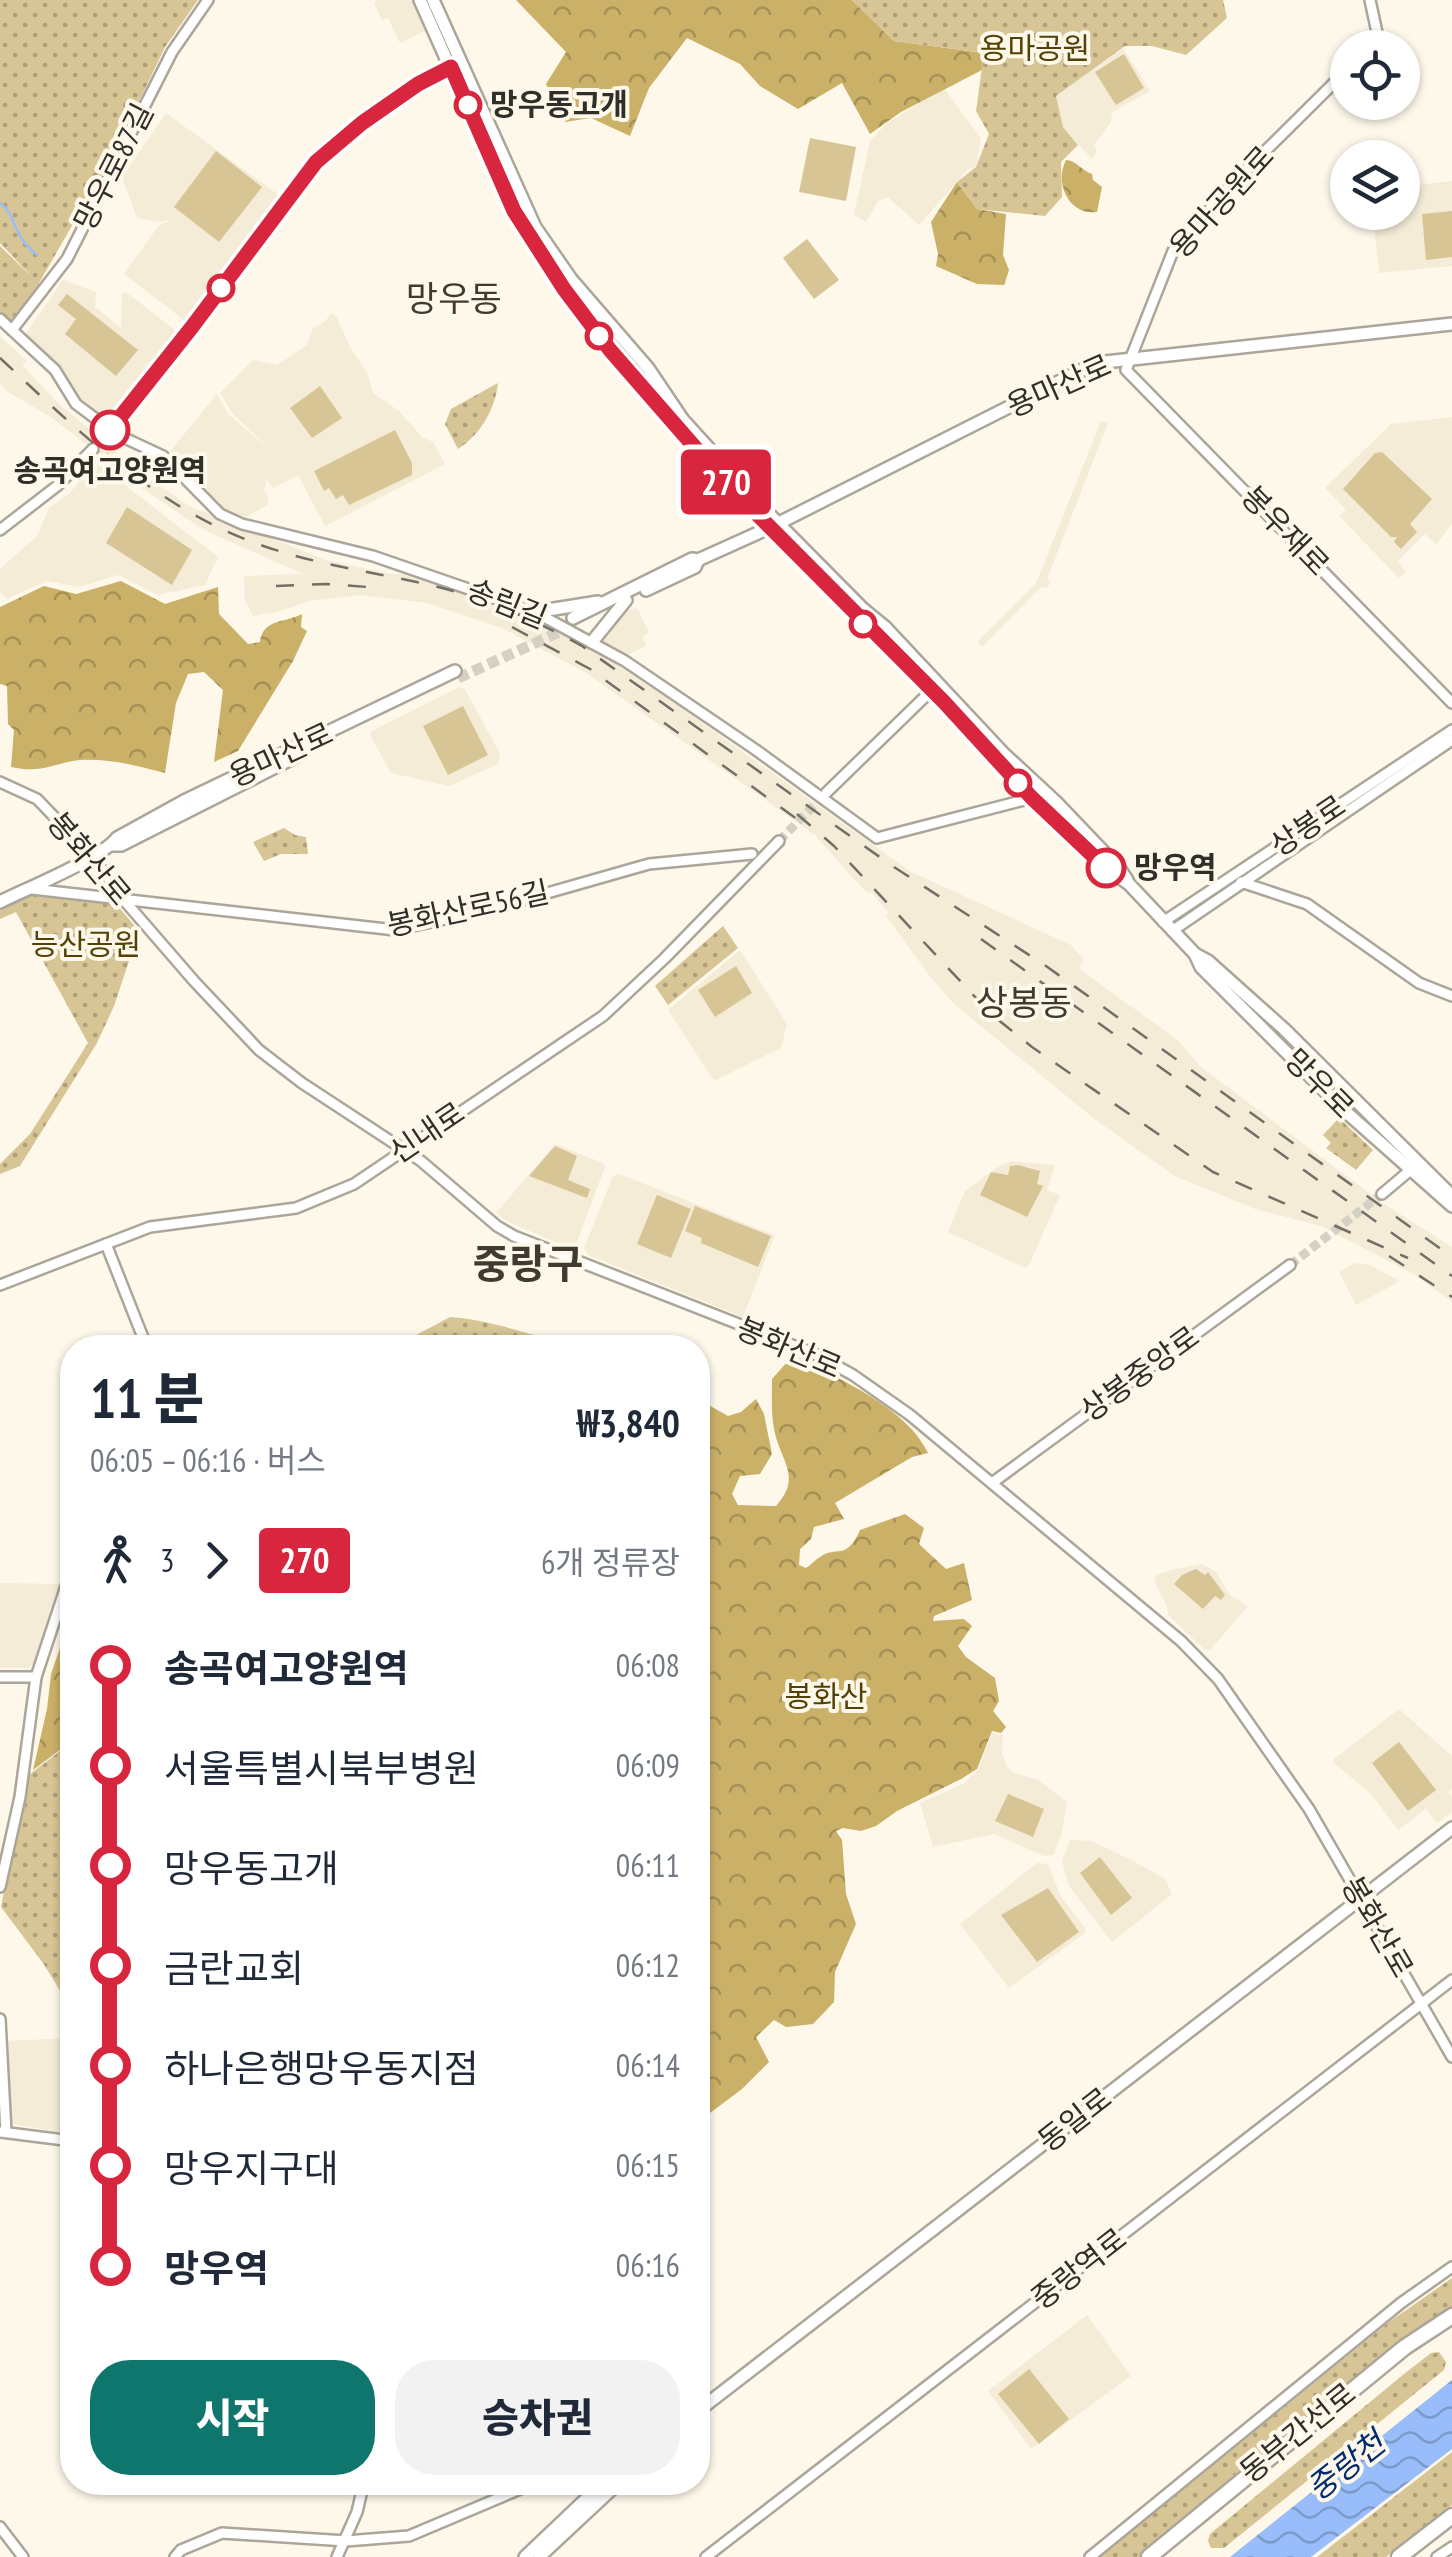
<!DOCTYPE html>
<html lang="ko">
<meta charset="utf-8">
<style>
body{margin:0;font-family:"PT Sans Narrow","Noto Sans KR",sans-serif;background:#f2f2f3;color:#1f2937;height:100vh;display:flex;flex-direction:column;font-size:38px;white-space:nowrap}
*{box-sizing:border-box;margin:0}
p{font-size:32px;color:#747a83}
.icon{flex:none;width:55px;height:55px;fill:none;stroke:currentColor;stroke-width:2;stroke-linecap:round;stroke-linejoin:round}
.map{position:relative;flex:1;overflow:hidden}
.drawer{position:absolute;left:60px;top:1335px;width:650px;height:1160px;display:flex;flex-direction:column;background:#fff;border-radius:40px;box-shadow:0 2px 8px #0004}
.drawer>*{flex:none}
.badge{padding:0 20px;border-radius:8px;font-size:35px;line-height:65px}
.tools{position:absolute;left:1330px;top:30px;display:grid;gap:20px}
.tools a{display:grid;place-items:center;width:90px;height:90px;border-radius:50%;background:#fff;box-shadow:0 2px 8px #0004;font-size:50px}
.map>.badge{position:absolute;translate:-50% -50%;box-shadow:0 0 0 5px #fff}
.legs{display:flex;align-items:center;gap:15px;height:110px;padding:0 30px;font-size:32px}
.legs p{margin-inline-start:auto}
.head{display:flex;align-items:center;justify-content:space-between;height:170px;padding:0 30px}
h1{font-size:55px;font-weight:800;line-height:75px}
.primary-button{display:flex;gap:20px;margin-top:auto;padding:20px 30px}
.primary-button a{flex:1;height:115px;border-radius:40px;background:#0f766e;color:#fff;font-size:40px;font-weight:800;line-height:115px;text-align:center}
.primary-button a+a{background:#f2f2f3;color:#1f2937}
ul{padding:0 30px;list-style:none}
li{display:flex;align-items:center;gap:35px;height:100px;font-size:38px}
li i{display:grid;place-items:center;width:15px;height:100%;margin:0 12px;background:currentColor}
li i::after{content:'';width:25px;height:25px;margin:-12px;border:8px solid;border-radius:50%;background:#fff}
li p{margin-inline-start:auto}
li:first-child i{background:linear-gradient(#0000 50%,currentColor 0)}
li:last-child i{background:linear-gradient(currentColor 50%,#0000 0)}
.map>svg:first-child{display:block}
.built{fill:#f4ecd7}
.grass{fill:#d7c596}
.forest{fill:url(#forest-crowns)}
.park{fill:url(#park-dots)}
.water{fill:url(#water-waves)}
.lines{fill:none;stroke-linecap:round;stroke-linejoin:round}
.stream{stroke:#98bdfa;stroke-width:2.5}
.secondary-tunnel{stroke:#d4d0c3;stroke-width:9;stroke-dasharray:9 4.5;stroke-linecap:butt}
.primary-tunnel{stroke:#d4d0c3;stroke-width:11;stroke-dasharray:11 5.5;stroke-linecap:butt}
.secondary-casing{stroke:#aba699;stroke-width:14}
.primary-casing{stroke:#aba699;stroke-width:16}
.highway-casing{stroke:#aba699;stroke-width:19}
.secondary{stroke:#fff;stroke-width:9}
.primary{stroke:#fff;stroke-width:11}
.highway{stroke:#fff;stroke-width:14}
.rail{stroke:#726f67;stroke-width:2.5;stroke-dasharray:18 18;stroke-linecap:butt}
.line-1-casing{stroke:#fff;stroke-width:22}
.line-1{stroke:#d7263d;stroke-width:15}
.stop-1-dot{fill:#fff;stroke:#d7263d;stroke-width:5}
.labels{text-anchor:middle;stroke-width:8;stroke-linejoin:round;paint-order:stroke}
.park-label{font-size:30px;fill:#544105;stroke:#fdf8ea}
.stop-label{font-size:30px;font-weight:bold;fill:#302e29;stroke:#fdf8ea;text-anchor:start}
.street-label{font-size:30px;fill:#302e29;stroke:#fdf8ea}
.water-label{font-size:32px;font-style:italic;fill:#032b70;stroke:#fdf8ea}
.quarter-label{font-size:35px;fill:#3f3b30;stroke:#fdf8ea}
.district-label{font-size:40px;font-weight:bold;fill:#3f3b30;stroke:#fdf8ea}
</style>
<div class="map">
<svg width="1452" height="2557" viewBox="0 0 1452 2557">
<defs>
<pattern id="forest-crowns" width="20" height="18" patternUnits="userSpaceOnUse" patternTransform="scale(2.5)"><rect width="20" height="18" fill="#cbb068"/><path d="M2 6a3 3 0 1 1 6 0M12 15a3 3 0 1 1 6 0" fill="none" stroke="#a59056"/></pattern>
<pattern id="park-dots" width="8" height="8" patternUnits="userSpaceOnUse" patternTransform="scale(2.5)"><rect width="8" height="8" fill="#d7c596"/><path d="M2 2h.1M6 6h.1" fill="none" stroke="#afa07a" stroke-width="1.8" stroke-linecap="round"/></pattern>
<pattern id="water-waves" width="16" height="10" patternUnits="userSpaceOnUse" patternTransform="scale(2.5)"><rect width="16" height="10" fill="#98bdfa"/><path d="M0 5q4-4 8 0t8 0" fill="none" stroke="#7c9aca"/></pattern>
</defs>
<rect width="100%" height="100%" fill="#fdf8ea"/>
<g class="built">
<path d="M376 0H414L427 30 400 43 388 18 382 20 374 3Z"/>
<path d="M1123 48 1150 91 1112 112 1111 122 1094 145 1097 151 1092 159 1063 127 1056 96Z"/>
<path d="M944 88 981 139 976 167 968 169 919 225 888 197 878 201 866 222 854 215 870 141 887 123Z"/>
<path d="M166 113 283 198 239 257 233 264 228 261 184 320 124 274 159 225 173 220 159 222 137 218 122 177Z"/>
<path d="M1452 181V266L1379 273 1373 213 1402 212 1403 187Z"/>
<path d="M63 280 96 292 95 307 121 328 122 293H127L174 329 175 336 108 422 78 396 63 370 25 335Z"/>
<path d="M331 313 336 316 350 347 368 374 373 393 399 411 422 437 433 442 445 464 325 526 298 475 273 488 267 480 264 490 269 499 267 505 246 517 226 512 197 487 168 454 217 394 229 415 270 449 232 413 220 393 253 360 277 365 307 345 313 328 325 322Z"/>
<path d="M0 336 27 361 22 365 60 405 148 478 191 507 326 560 391 574H414L532 614 599 652 683 709 911 872 1071 945 1084 960 1079 969 1178 1040 1201 1067 1384 1204 1452 1247V1302L1415 1275 1321 1226 1255 1209 1175 1176 1097 1121 955 1005 929 975 886 916 888 912 871 892 868 893 852 877 815 835 585 672 502 628 427 603 360 595 310 601 280 611 253 616 245 600 244 576 303 574 204 530 146 491 51 417 8 392 0 384Z"/>
<path d="M1452 417V524L1436 544 1425 534 1398 561 1406 572 1399 578 1339 516 1346 510 1325 488 1391 424Z"/>
<path d="M1101 421 1108 423 1047 579 1051 582 1047 588 1041 587 982 647 977 642 1036 583Z"/>
<path d="M95 462 218 557 205 585 158 595 118 575 79 587 47 581 7 599 0 592V569L37 536 49 508 69 494Z"/>
<path d="M637 608 649 632 642 637 646 646 623 657 595 642 622 612Z"/>
<path d="M459 687 465 689 500 754 498 764 449 786 391 773 370 735 372 731Z"/>
<path d="M740 950 787 1024 781 1048 714 1081 668 1010Z"/>
<path d="M555 1144 603 1163 605 1167 575 1247 571 1249 507 1221 496 1213Z"/>
<path d="M1011 1161 1055 1165 1047 1190 1060 1195 1029 1265 1025 1268 948 1232 965 1191 998 1167Z"/>
<path d="M619 1174 775 1235 743 1317 588 1255 584 1248 613 1176Z"/>
<path d="M1355 1263 1370 1265 1400 1281 1356 1305 1339 1272Z"/>
<path d="M1202 1564 1216 1572 1230 1595 1248 1606 1210 1650H1205L1168 1615 1167 1606 1154 1581 1157 1575 1171 1570Z"/>
<path d="M0 1583 61 1584 35 1660 29 1668H0Z"/>
<path d="M1399 1709 1452 1756V1789L1448 1792 1452 1797V1812L1437 1823 1426 1809 1398 1830 1372 1795 1334 1763V1759Z"/>
<path d="M992 1733 1003 1735 1002 1753 1007 1767 1014 1773 1038 1780 1067 1802 1062 1832 1053 1855 1044 1856 994 1834 933 1847 920 1803 963 1784 978 1770Z"/>
<path d="M1070 1840 1092 1841 1133 1861 1165 1879 1172 1894 1112 1942 1069 1886 1062 1861Z"/>
<path d="M1037 1863 1048 1864 1061 1897 1085 1928V1933L1009 1988 960 1924Z"/>
<path d="M72 2038V2134L12 2124 5 2041Z"/>
<path d="M1087 2315 1131 2376 1031 2449 988 2391Z"/>
</g>
<g class="grass">
<path d="M1124 54 1144 88 1116 105 1095 72Z"/>
<path d="M810 138 856 147 846 201 799 192Z"/>
<path d="M216 151 262 187 219 242 174 207Z"/>
<path d="M1452 211V257L1426 260 1422 214Z"/>
<path d="M807 239 839 280 814 299 783 258Z"/>
<path d="M67 294 138 350 116 376 65 334 76 319 58 305Z"/>
<path d="M320 386 342 418 312 438 290 408Z"/>
<path d="M395 430 412 463V475L349 505 343 495 336 499 329 488 324 491 314 471Z"/>
<path d="M1382 452 1432 499 1410 524 1417 532 1401 549 1394 542 1397 537H1391L1343 489 1375 453Z"/>
<path d="M127 507 192 550 172 585 106 543Z"/>
<path d="M463 706 488 755 448 775 423 726Z"/>
<path d="M736 966 752 993 715 1017 698 990Z"/>
<path d="M555 1146 577 1156 568 1180 590 1189 587 1198 529 1176Z"/>
<path d="M1018 1165 1040 1171 1037 1184 1043 1186 1027 1217 980 1195 991 1172 1008 1175 1010 1166Z"/>
<path d="M657 1195 691 1209 671 1258 637 1244Z"/>
<path d="M695 1206 771 1236 758 1267 701 1243 702 1238 685 1231Z"/>
<path d="M1196 1569 1205 1575 1208 1572 1225 1595 1221 1600 1215 1596 1203 1609 1174 1584 1182 1575Z"/>
<path d="M1399 1742 1436 1790 1408 1811 1372 1763Z"/>
<path d="M1008 1794 1044 1809 1033 1837 995 1821Z"/>
<path d="M1100 1857 1132 1898 1111 1915 1080 1873Z"/>
<path d="M1048 1888 1079 1932 1037 1962 1001 1915Z"/>
<path d="M1029 2369 1069 2419 1039 2444 998 2394Z"/>
</g>
<g class="forest">
<path d="M516 0H852L894 41 984 53 982 70 901 112 870 134 842 83 798 109 760 86 740 64 687 38 649 88 630 136 591 118 565 122 546 84 566 52Z"/>
<path d="M1066 160C1076 160 1082 171 1092 174L1093 180 1102 187 1097 212C1069 216 1054 183 1066 160Z"/>
<path d="M957 182 977 209 1006 214 1003 255 1009 270 1004 285 977 284 936 266 938 254 931 222Z"/>
<path d="M121 581 165 604 218 587 219 614 248 644 260 642C263 618 286 623 302 614L301 627 307 631 293 661 238 751 214 762 223 690 204 672 188 674 176 703 165 773C138 766 109 758 80 760 52 763 44 774 11 767L14 730 8 724 7 686 0 684V607L44 586 76 594Z"/>
<path d="M800 1358C841 1380 908 1409 928 1453L912 1457 835 1503 844 1519 814 1527 811 1539 800 1549 799 1565 806 1568C811 1565 815 1560 820 1557 836 1545 846 1562 860 1530L905 1514 924 1528 919 1544 946 1569 964 1563 972 1600 934 1616 933 1621 964 1619 972 1626 958 1646 966 1657 995 1678 999 1701 993 1711 1006 1727 1001 1733 992 1731 977 1769 961 1779 897 1811 876 1826 861 1831 843 1828 836 1831 842 1840 846 1894 856 1924 835 1972 834 2002 813 2024 786 2027 774 2020 756 2037 769 2062 742 2089 698 2122V1399L728 1416 741 1412 756 1399 764 1414 772 1454 760 1474 740 1476 732 1494 738 1505 776 1506C803 1476 780 1461 774 1429 771 1413 772 1395 772 1379L789 1360Z"/>
<path d="M72 1613V1741L33 1770 47 1709 51 1674Z"/>
</g>
<g class="park">
<path d="M0 0H198L165 47 115 151 39 283 41 285 11 320 0 314V246L33 278 0 243Z"/>
<path d="M852 0H1223L1227 18 1186 55 1152 46H1125L1056 96 1063 127 1078 145 1061 162 1062 197 1045 216 977 209 957 182 976 167 989 134 976 111 984 53 894 41Z"/>
<path d="M498 383C495 409 481 434 458 449L445 424 451 409Z"/>
<path d="M284 828 295 835 306 837 308 854H281L264 861 253 842Z"/>
<path d="M29 894 116 904 139 931 114 1006 97 1043 20 1166 0 1174V1164L30 1134 88 1043 16 912 0 919V908Z"/>
<path d="M723 926 738 948 668 1005 655 986Z"/>
<path d="M1339 1118 1373 1150 1356 1170 1326 1148 1331 1143 1323 1135Z"/>
<path d="M450 1317C494 1320 536 1338 579 1346L394 1347Z"/>
<path d="M72 1742V2010L43 1963 1 1907 26 1777Z"/>
<path d="M1452 2278V2307L1401 2341 1244 2466 1143 2557H1100L1389 2322Z"/>
<path d="M1439 2352 1446 2362 1444 2370 1224 2548H1211L1208 2541 1210 2534 1404 2374 1431 2353Z"/>
<path d="M1452 2452V2505L1386 2557H1317Z"/>
</g>
<path class="water" d="M1452 2380V2449L1311 2557H1230Z"/>
<g class="lines">
<path class="stream" d="M0 203C18 216 11 235 37 255"/>
<g class="secondary-tunnel">
<path d="M779 841 824 795"/>
<path d="M1290 1265 1382 1194"/>
</g>
<path class="primary-tunnel" d="M458 678 577 624"/>
<defs>
<g id="secondary">
<path d="M1367 48 1378 37 1370 0"/>
<path d="M1348 69 1234 182 1173 251 1126 370 1452 703"/>
<path d="M0 319 55 370 76 404 116 434 163 456 220 514 242 524 373 556 535 612 625 661 756 750 877 838 1032 798"/>
<path d="M12 330 67 259 172 52 208 0"/>
<path d="M99 434 110 430 135 399 316 162 361 124 417 84 454 65"/>
<path d="M0 530 57 486 93 449"/>
<path d="M0 782 37 799 92 856 123 899 194 981 259 1050 302 1083 421 1161 497 1226 514 1236 815 1354 853 1375 910 1415 1181 1641 1218 1679 1309 1809 1452 2057"/>
<path d="M826 793 935 687"/>
<path d="M1241 882 1307 904 1419 983 1452 996"/>
<path d="M32 889 395 930 491 909 649 864 752 854"/>
<path d="M1163 922 1452 730"/>
<path d="M1172 931 1452 740"/>
<path d="M1382 1194 1414 1167"/>
<path d="M106 1244 144 1340 141 1348"/>
<path d="M0 1285 150 1227 296 1208 354 1184 603 1016 665 958 779 841"/>
<path d="M992 1483 1290 1265"/>
<path d="M0 1677H36"/>
<path d="M0 1887 20 1797 36 1677 72 1568"/>
<path d="M0 2019 6 2132"/>
<path d="M1 2132 72 2141"/>
<path d="M0 2527 23 2557"/>
<path d="M175 2557 181 2550 222 2533 346 2541 409 2536 537 2482"/>
<path d="M337 2557 357 2512 364 2482"/>
<path d="M706 2557 1452 1980"/>
<path d="M1090 2557 1401 2303 1452 2267"/>
<path d="M1437 2557 1452 2547"/>
</g>
<g id="primary">
<path d="M420 0 514 211 564 289 610 350 673 426 851 612 943 702 1032 798 1106 868 1129 884 1195 954 1208 961 1284 1029 1452 1196"/>
<path d="M433 0 535 227 571 279 648 368 683 420 763 508 863 609 885 627 1003 753 1056 802 1119 868 1127 880"/>
<path d="M646 590 695 567 698 560"/>
<path d="M535 612 598 602"/>
<path d="M573 618 692 559 698 560 771 527 1096 363 1452 324"/>
<path d="M592 642 626 600"/>
<path d="M112 845H121L301 754"/>
<path d="M0 902C26 889 102 858 117 838L184 801 455 671"/>
<path d="M1195 954 1201 967 1346 1112 1452 1206"/>
<path d="M698 2411 1452 1828"/>
<path d="M525 2557 604 2482"/>
<path d="M539 2557 613 2488 615 2482"/>
</g>
<g id="highway">
<path d="M1149 2557 1405 2347 1452 2316"/>
<path d="M1399 2557 1452 2516"/>
</g>
</defs>
<use href="#secondary" class="secondary-casing"/>
<use href="#primary" class="primary-casing"/>
<use href="#highway" class="highway-casing"/>
<use href="#secondary" class="secondary"/>
<use href="#primary" class="primary"/>
<use href="#highway" class="highway"/>
<g class="rail">
<path d="M0 358C75 428 152 504 250 541 311 565 378 572 442 588 491 601 537 621 582 646L891 865 1046 966 1452 1257"/>
<path d="M276 586 327 584 381 588"/>
<path d="M512 627 590 669 805 825"/>
<path d="M797 814 834 846 991 1014 1032 1047 1213 1172 1408 1258"/>
<path d="M981 939 1452 1276"/>
<path d="M1389 1256 1452 1297"/>
</g>
</g>
<g class="lines">
<defs>
<path id="line-1" d="M110 430 192 327 316 162 362 123 418 84 451 67 514 211 564 289 610 350 726 483 944 702 1032 798 1106 868"/>
</defs>
<use href="#line-1" class="line-1-casing"/>
<use href="#line-1" class="line-1"/>
</g>
<g class="stop-1-dot">
<circle cx="468" cy="105" r="12"/>
<circle cx="221" cy="288" r="12"/>
<circle cx="599" cy="336" r="12"/>
<circle cx="110" cy="430" r="18"/>
<circle cx="863" cy="624" r="12"/>
<circle cx="1018" cy="783" r="12"/>
<circle cx="1106" cy="868" r="18"/>
</g>
<g class="labels">
<g class="park-label">
<text x="1035" y="59">용마공원</text>
<text x="86" y="955">능산공원</text>
<text x="826" y="1707">봉화산</text>
</g>
<g class="stop-label">
<text x="490" y="115">망우동고개</text>
<text x="110" y="481" text-anchor="middle">송곡여고양원역</text>
<text x="1134" y="878">망우역</text>
</g>
<g class="street-label">
<text transform="translate(114 167) rotate(-63)" y="10">망우로87길</text>
<text transform="translate(1222 202) rotate(-48)" y="10">용마공원로</text>
<text transform="translate(1059 386) rotate(-24)" y="10">용마산로</text>
<text transform="translate(1285 531) rotate(46)" y="10">봉우재로</text>
<text transform="translate(507 604) rotate(22)" y="10">송림길</text>
<text transform="translate(281 755) rotate(-25)" y="10">용마산로</text>
<text transform="translate(1308 826) rotate(-34)" y="10">상봉로</text>
<text transform="translate(89 859) rotate(50)" y="10">봉화산로</text>
<text transform="translate(468 909) rotate(-12)" y="10">봉화산로56길</text>
<text transform="translate(1319 1084) rotate(45)" y="10">망우로</text>
<text transform="translate(427 1133) rotate(-34)" y="10">신내로</text>
<text transform="translate(789 1348) rotate(23)" y="10">봉화산로</text>
<text transform="translate(1140 1374) rotate(-36)" y="10">상봉중앙로</text>
<text transform="translate(1377 1927) rotate(60)" y="10">봉화산로</text>
<text transform="translate(1075 2120) rotate(-38)" y="10">동일로</text>
<text transform="translate(1079 2269) rotate(-38)" y="10">중랑역로</text>
<text transform="translate(1298 2433) rotate(-39)" y="10">동부간선로</text>
</g>
<g class="water-label">
<text transform="translate(1346 2466) rotate(-38)" y="11">중랑천</text>
</g>
<g class="quarter-label">
<text x="454" y="311">망우동</text>
<text x="1024" y="1015">상봉동</text>
</g>
<g class="district-label">
<text x="528" y="1278">중랑구</text>
</g>
</g>
</svg>
<div class="tools">
<a><svg class="icon" aria-label="locate" viewBox="0 0 24 24"><circle cx="12" cy="12" r="6"/><path d="M12 2v4M12 18v4M2 12h4M18 12h4"/></svg></a>
<a><svg class="icon" aria-label="layers" viewBox="0 0 24 24"><path d="M12 4l9 5-9 5-9-5zM3 14l9 5 9-5"/></svg></a>
</div>
<b class="badge" style="left:726px;top:482px;background:#d7263d;color:#fff">270</b>
<section class="drawer">
<div class="head"><div><h1>11 분</h1><p>06:05 – 06:16 · 버스</p></div><b>₩3,840</b></div>
<div class="legs"><svg class="icon" aria-label="walk" viewBox="0 0 24 24"><circle cx="13" cy="4" r="2"/><path d="M13 8l-2 6 4 7M11 14l-3 7M7 12l3-4h3l4 4"/></svg>3<svg class="icon" aria-label="forward" viewBox="0 0 24 24"><path d="M9 5l7 7-7 7"/></svg><b class="badge" style="background:#d7263d;color:#fff">270</b><p>6개 정류장</p></div>
<ul>
<li><i style="color:#d7263d"></i><b>송곡여고양원역</b><p>06:08</p></li>
<li><i style="color:#d7263d"></i><span>서울특별시북부병원</span><p>06:09</p></li>
<li><i style="color:#d7263d"></i><span>망우동고개</span><p>06:11</p></li>
<li><i style="color:#d7263d"></i><span>금란교회</span><p>06:12</p></li>
<li><i style="color:#d7263d"></i><span>하나은행망우동지점</span><p>06:14</p></li>
<li><i style="color:#d7263d"></i><span>망우지구대</span><p>06:15</p></li>
<li><i style="color:#d7263d"></i><b>망우역</b><p>06:16</p></li>
</ul>
<div class="primary-button"><a>시작</a><a>승차권</a></div>
</section>
</div>
